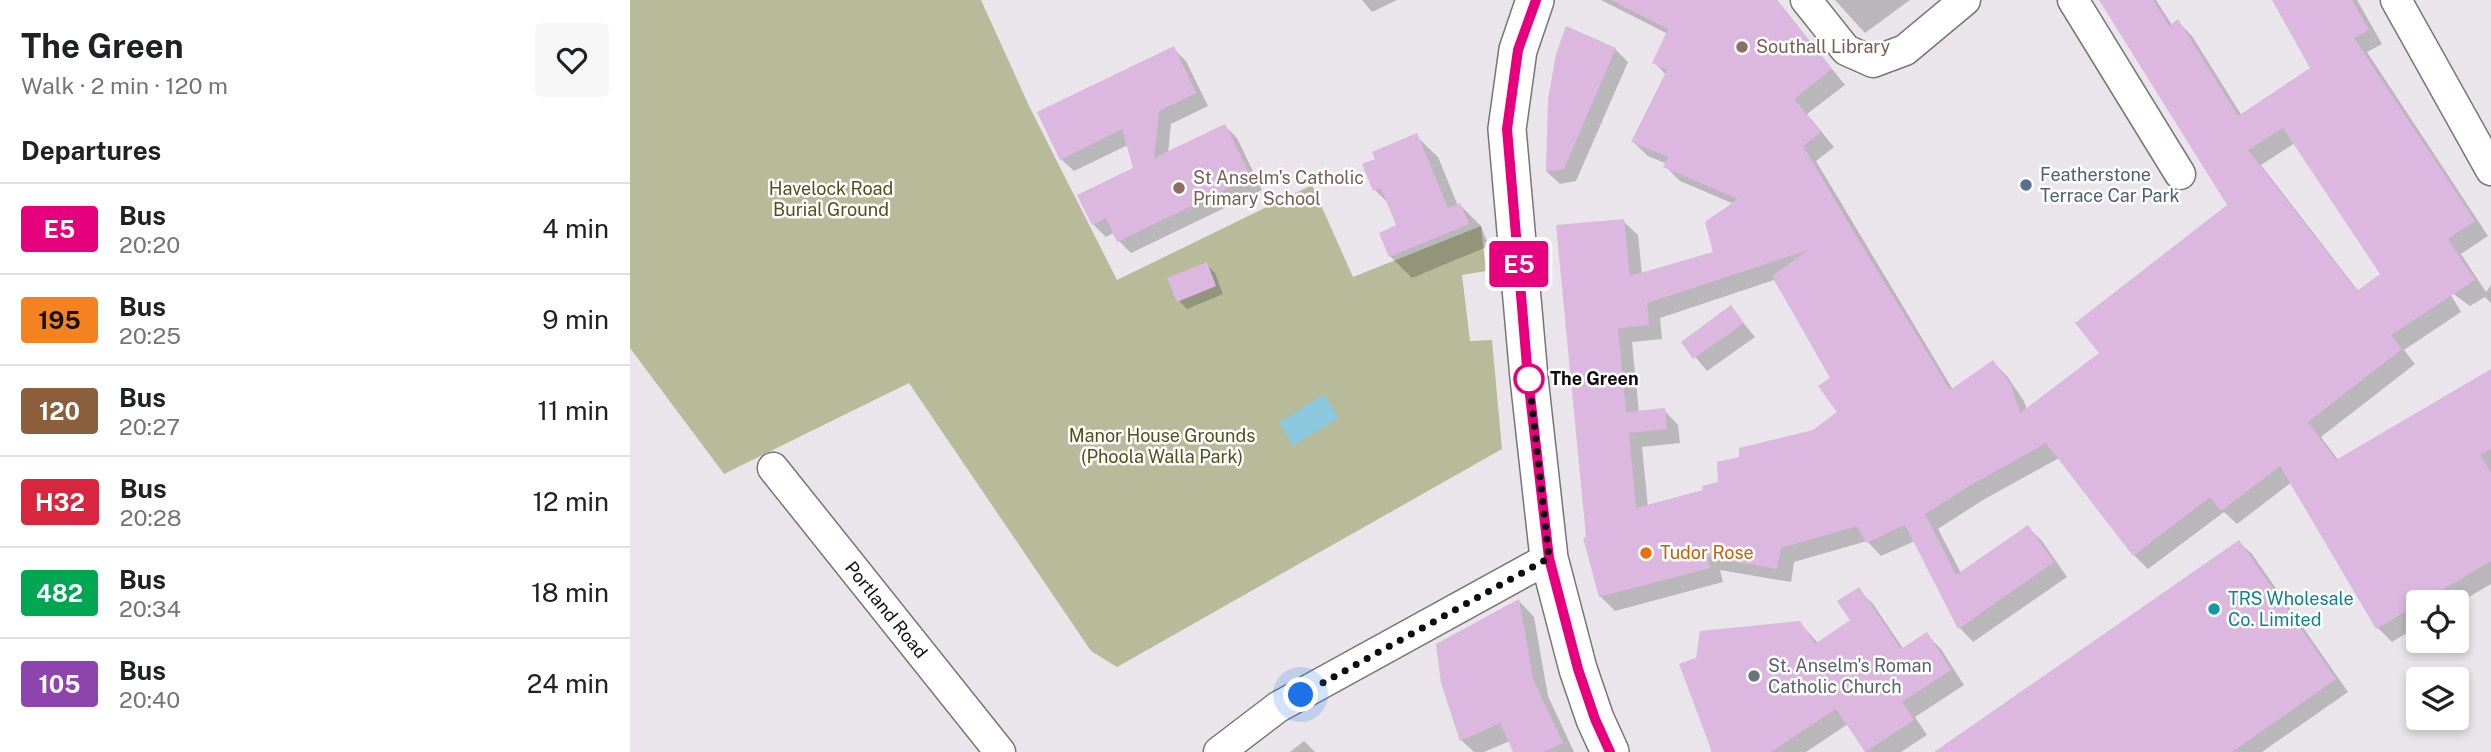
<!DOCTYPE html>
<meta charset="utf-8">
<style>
body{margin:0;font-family:"Public Sans",sans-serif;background:#f6f6f6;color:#202124;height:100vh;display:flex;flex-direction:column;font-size:26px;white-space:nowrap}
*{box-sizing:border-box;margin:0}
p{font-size:23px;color:#757577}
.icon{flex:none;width:38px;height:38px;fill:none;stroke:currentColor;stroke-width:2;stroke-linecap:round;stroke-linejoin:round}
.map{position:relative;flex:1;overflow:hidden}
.side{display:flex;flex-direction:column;background:#fff;width:630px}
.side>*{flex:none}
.badge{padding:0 14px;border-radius:5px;font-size:24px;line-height:46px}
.buttons{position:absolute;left:1776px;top:590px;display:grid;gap:14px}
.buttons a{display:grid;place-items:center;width:63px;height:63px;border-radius:7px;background:#fff;box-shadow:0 4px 10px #0003;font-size:35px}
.you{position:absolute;width:35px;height:35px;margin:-18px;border:5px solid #fff;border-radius:50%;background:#1a73e8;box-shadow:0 0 0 10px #1a73e833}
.map>.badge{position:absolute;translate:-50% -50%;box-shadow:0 0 0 4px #fff}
h2{padding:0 21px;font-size:26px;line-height:63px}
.round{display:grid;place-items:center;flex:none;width:74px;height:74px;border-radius:7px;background:#f6f6f6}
.head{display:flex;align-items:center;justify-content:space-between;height:119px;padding:0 21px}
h1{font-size:33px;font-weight:700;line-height:52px}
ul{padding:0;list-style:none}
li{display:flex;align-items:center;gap:21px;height:91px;padding:0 21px;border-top:2px solid #e0e0e0}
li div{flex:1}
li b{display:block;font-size:26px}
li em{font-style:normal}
li .badge{min-width:77px;font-weight:700;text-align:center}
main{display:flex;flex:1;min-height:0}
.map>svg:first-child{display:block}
.green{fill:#b8bb99}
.water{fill:#8cc8dd}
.shadow{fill:#0003;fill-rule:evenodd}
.building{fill:#dcb8e0;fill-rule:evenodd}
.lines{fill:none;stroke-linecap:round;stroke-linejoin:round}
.minor-casing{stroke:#787478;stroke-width:33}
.tertiary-casing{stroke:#787478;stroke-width:40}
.minor{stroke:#fff;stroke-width:30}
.tertiary{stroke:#fff;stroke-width:37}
.line-casing{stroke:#fff;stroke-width:16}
.line{stroke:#e6007e;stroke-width:10}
.walk{stroke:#0e0d0f;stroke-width:7;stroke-dasharray:0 12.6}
.education-dot{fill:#8d6e63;stroke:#fff;stroke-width:2.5}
.service-dot{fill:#5c6f8a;stroke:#fff;stroke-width:2.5}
.stop-dot{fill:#fff;stroke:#e6007e;stroke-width:3.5}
.food-dot{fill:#e8710a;stroke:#fff;stroke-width:2.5}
.culture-dot{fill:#0f9aa8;stroke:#fff;stroke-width:2.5}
.worship-dot{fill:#6b7280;stroke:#fff;stroke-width:2.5}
.labels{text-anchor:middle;stroke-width:5;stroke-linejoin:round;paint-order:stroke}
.education-label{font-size:18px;fill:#785e54;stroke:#fff;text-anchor:start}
.service-label{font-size:18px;fill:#4e5e75;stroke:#fff;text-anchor:start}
.park-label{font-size:18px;fill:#4e5219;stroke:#fff}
.stop-label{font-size:18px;font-weight:bold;fill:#0e0d0f;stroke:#fff;text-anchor:start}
.food-label{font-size:18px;fill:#c56008;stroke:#fff;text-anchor:start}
.culture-label{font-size:18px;fill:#0d838f;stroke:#fff;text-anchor:start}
.street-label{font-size:18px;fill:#0e0d0f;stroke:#fff}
.worship-label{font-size:18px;fill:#5b616d;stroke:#fff;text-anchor:start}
</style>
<main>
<section class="side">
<div class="head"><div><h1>The Green</h1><p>Walk · 2 min · 120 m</p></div><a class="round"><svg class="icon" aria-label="heart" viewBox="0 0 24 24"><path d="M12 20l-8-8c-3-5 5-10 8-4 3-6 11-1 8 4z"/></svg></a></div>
<h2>Departures</h2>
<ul>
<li><span class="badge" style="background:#e6007e;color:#fff">E5</span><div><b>Bus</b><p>20:20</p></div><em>4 min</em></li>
<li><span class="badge" style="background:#f58220;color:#111">195</span><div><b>Bus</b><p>20:25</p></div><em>9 min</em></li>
<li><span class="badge" style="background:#8b5e3c;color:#fff">120</span><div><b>Bus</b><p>20:27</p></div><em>11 min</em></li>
<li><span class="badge" style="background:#d7263d;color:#fff">H32</span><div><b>Bus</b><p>20:28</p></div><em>12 min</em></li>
<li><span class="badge" style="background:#00a651;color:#fff">482</span><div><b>Bus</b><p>20:34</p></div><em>18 min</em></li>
<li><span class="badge" style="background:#8e44ad;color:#fff">105</span><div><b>Bus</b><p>20:40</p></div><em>24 min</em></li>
</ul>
</section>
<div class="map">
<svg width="1861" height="752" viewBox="0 0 1861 752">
<rect width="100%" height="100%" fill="#e9e5ea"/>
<path class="green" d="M0 0H351L400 108 487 280 682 185 723 277 851 226 856 271 832 275 840 341 862 340 872 449 487 667 461 651 279 383 94 474 0 348Z"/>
<path class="water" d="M694 394 709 418 663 446 649 423Z"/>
<g class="shadow">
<path d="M732 0H767L742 12Z"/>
<path d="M971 0H1147L1215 85 1177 114 1204 147 1186 161 1295 343 1323 390 1363 362 1377 376 1394 401 1397 410 1471 353 1599 206 1481 0H1526L1542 25 1548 22 1562 36 1612 116 1682 69 1644 0H1727L1752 44 1737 52 1858 236 1831 254 1856 292 1861 285V303L1855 297 1840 306 1818 290 1831 312 1774 350 1785 364 1691 437 1709 461 1861 373V584L1827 604 1788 602V626L1762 642 1748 628 1662 482 1607 524 1594 512 1518 569 1504 555 1429 458 1353 500 1308 529 1331 573 1398 527 1412 541 1437 577 1343 642 1329 627 1285 541 1251 556 1237 541 1164 562 1161 582 1090 570 1093 582 985 611 970 596 958 538 993 221 1008 235 1012 275 1086 253 1104 204 1050 181 1036 167 1037 164 1018 156 1003 142 1036 75 1024 62 1038 34ZM1665 143 1752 275 1729 292 1631 165ZM1144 280 1203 379 1209 412 1184 431 1111 458 1090 483 1075 492 1018 507 1012 447 1050 443 1048 425 1034 410 1009 413 1002 342 1032 339 1030 318Z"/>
<path d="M1205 0H1280L1235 33Z"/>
<path d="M543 48 556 61 578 106 541 124 538 153 595 126 607 138 632 190 501 253 489 241 485 232 476 237 463 224 450 196 506 169 498 145 444 171 431 159Z"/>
<path d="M985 49 998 62 946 181 930 184 917 172Z"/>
<path d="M786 136 808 157 828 206 830 205 851 226 859 246 782 278 760 256 768 226 760 205 745 190Z"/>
<path d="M576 264 585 273 593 294 557 309 549 301Z"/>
<path d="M1101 308 1125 337 1077 371 1053 342Z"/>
<path d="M1609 542 1622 554 1718 692 1632 752H1307Z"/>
<path d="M1228 589 1243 604 1274 650 1297 635 1311 649 1334 685 1285 717 1297 735 1271 752H1236L1218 724 1176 752H1081L1169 622 1188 643 1222 620Z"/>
<path d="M889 601 904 617 918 696 944 752H885L880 741 854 752H844L831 740Z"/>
<path d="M674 741 685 752H660Z"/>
</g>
<g class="building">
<path d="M981 0H1146L1202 69 1164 99 1191 132 1173 146 1225 234 1320 390 1363 360 1381 385 1390 413 1469 353 1445 323 1597 205 1469 0H1523L1539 26 1548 19 1608 116 1680 68 1642 0H1722L1739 30 1724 38 1845 221 1818 239 1845 280 1761 335 1772 349 1678 422 1706 460 1861 369V449L1850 455 1861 473V561L1746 629 1650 466 1591 511 1580 497 1503 556 1416 443 1339 486 1295 514 1326 575 1398 525 1424 562 1328 629 1275 525 1236 543 1227 526 1151 548 1147 569 1077 557 1080 568 969 597 953 538 956 537 926 225 994 219 1000 276 1083 252 1075 222 1108 199 1033 167 1038 157 1001 142 1037 70 1022 63 1038 29ZM1653 128 1750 274 1727 291 1618 150ZM1178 250 1142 276 1200 378 1188 386 1207 412 1183 430 1109 448V457L1087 462 1088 482 1072 486 1073 490 1006 508 999 433 1037 429 1035 408 996 412 988 328 1019 325 1017 303Z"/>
<path d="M936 26 986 48 934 169 916 172 918 99 926 54Z"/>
<path d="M544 46 566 93 529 111 524 158 595 124 621 177 487 242 476 218 462 225 447 195 503 168 492 129 430 160 407 112Z"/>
<path d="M787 133 818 208 830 203 839 224 759 257 749 233 766 225 751 188 743 191 732 164 745 159 742 152Z"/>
<path d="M577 262 586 286 547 302 537 278Z"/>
<path d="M1101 305 1114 323 1063 359 1051 342Z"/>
<path d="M1609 540 1706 679 1602 752H1304Z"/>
<path d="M1229 587 1271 649 1297 632 1321 670 1272 702 1284 720 1235 752 1206 709 1141 752H1082L1049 664 1066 658 1070 631 1170 621 1185 644 1220 620 1207 601Z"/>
<path d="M889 599 903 679 933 743 913 752H883L870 723 830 741 811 683 806 644Z"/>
</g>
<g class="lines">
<defs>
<g id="minor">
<path d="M1176 0 1216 50 1243 62 1275 50 1335 0"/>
<path d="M1443 0 1550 174"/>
<path d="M1766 0 1861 170"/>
<path d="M143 468 370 752"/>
<path d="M589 752 648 707 919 558"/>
</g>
<path id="tertiary" d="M905 0 888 50 877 129 899 378 919 558 948 669 965 719 980 752"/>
</defs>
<use href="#minor" class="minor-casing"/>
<use href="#tertiary" class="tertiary-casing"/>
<use href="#minor" class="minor"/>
<use href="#tertiary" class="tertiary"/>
</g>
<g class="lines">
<defs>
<path id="line" d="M906 0 888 50 877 129 898 378 919 558 948 669 965 719 980 752"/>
</defs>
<use href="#line" class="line-casing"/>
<use href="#line" class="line"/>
<path class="walk" d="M671 695 919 558 899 379"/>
</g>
<g class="education-dot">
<circle cx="1112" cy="47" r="7"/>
<circle cx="549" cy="188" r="7"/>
</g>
<circle class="service-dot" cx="1396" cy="185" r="7"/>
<circle class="stop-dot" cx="899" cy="379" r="14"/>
<circle class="food-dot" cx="1016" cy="553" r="7"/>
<circle class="culture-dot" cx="1584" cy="609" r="7"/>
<circle class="worship-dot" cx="1124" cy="676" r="7"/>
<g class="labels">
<g class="education-label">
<text x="1126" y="53">Southall Library</text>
<text x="563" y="184">St Anselm's Catholic<tspan x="563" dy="21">Primary School</tspan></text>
</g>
<g class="service-label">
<text x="1410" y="181">Featherstone<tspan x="1410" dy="21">Terrace Car Park</tspan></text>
</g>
<g class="park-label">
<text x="201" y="195">Havelock Road<tspan x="201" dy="21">Burial Ground</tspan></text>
<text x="532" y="442">Manor House Grounds<tspan x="532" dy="21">(Phoola Walla Park)</tspan></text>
</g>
<g class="stop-label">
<text x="920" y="385">The Green</text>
</g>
<g class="food-label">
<text x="1030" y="559">Tudor Rose</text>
</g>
<g class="culture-label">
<text x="1598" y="605">TRS Wholesale<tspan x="1598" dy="21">Co. Limited</tspan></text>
</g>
<g class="street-label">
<text transform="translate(256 610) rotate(51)" y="6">Portland Road</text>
</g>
<g class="worship-label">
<text x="1138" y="672">St. Anselm's Roman<tspan x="1138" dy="21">Catholic Church</tspan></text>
</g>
</g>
</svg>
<div class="buttons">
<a><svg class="icon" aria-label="locate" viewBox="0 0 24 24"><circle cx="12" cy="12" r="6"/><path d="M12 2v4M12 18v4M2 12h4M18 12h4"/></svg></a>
<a><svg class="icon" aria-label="layers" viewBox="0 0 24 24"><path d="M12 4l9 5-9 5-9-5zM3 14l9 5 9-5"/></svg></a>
</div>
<div class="you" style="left:671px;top:695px"></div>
<b class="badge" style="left:889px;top:264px;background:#e6007e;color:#fff">E5</b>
</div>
</main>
